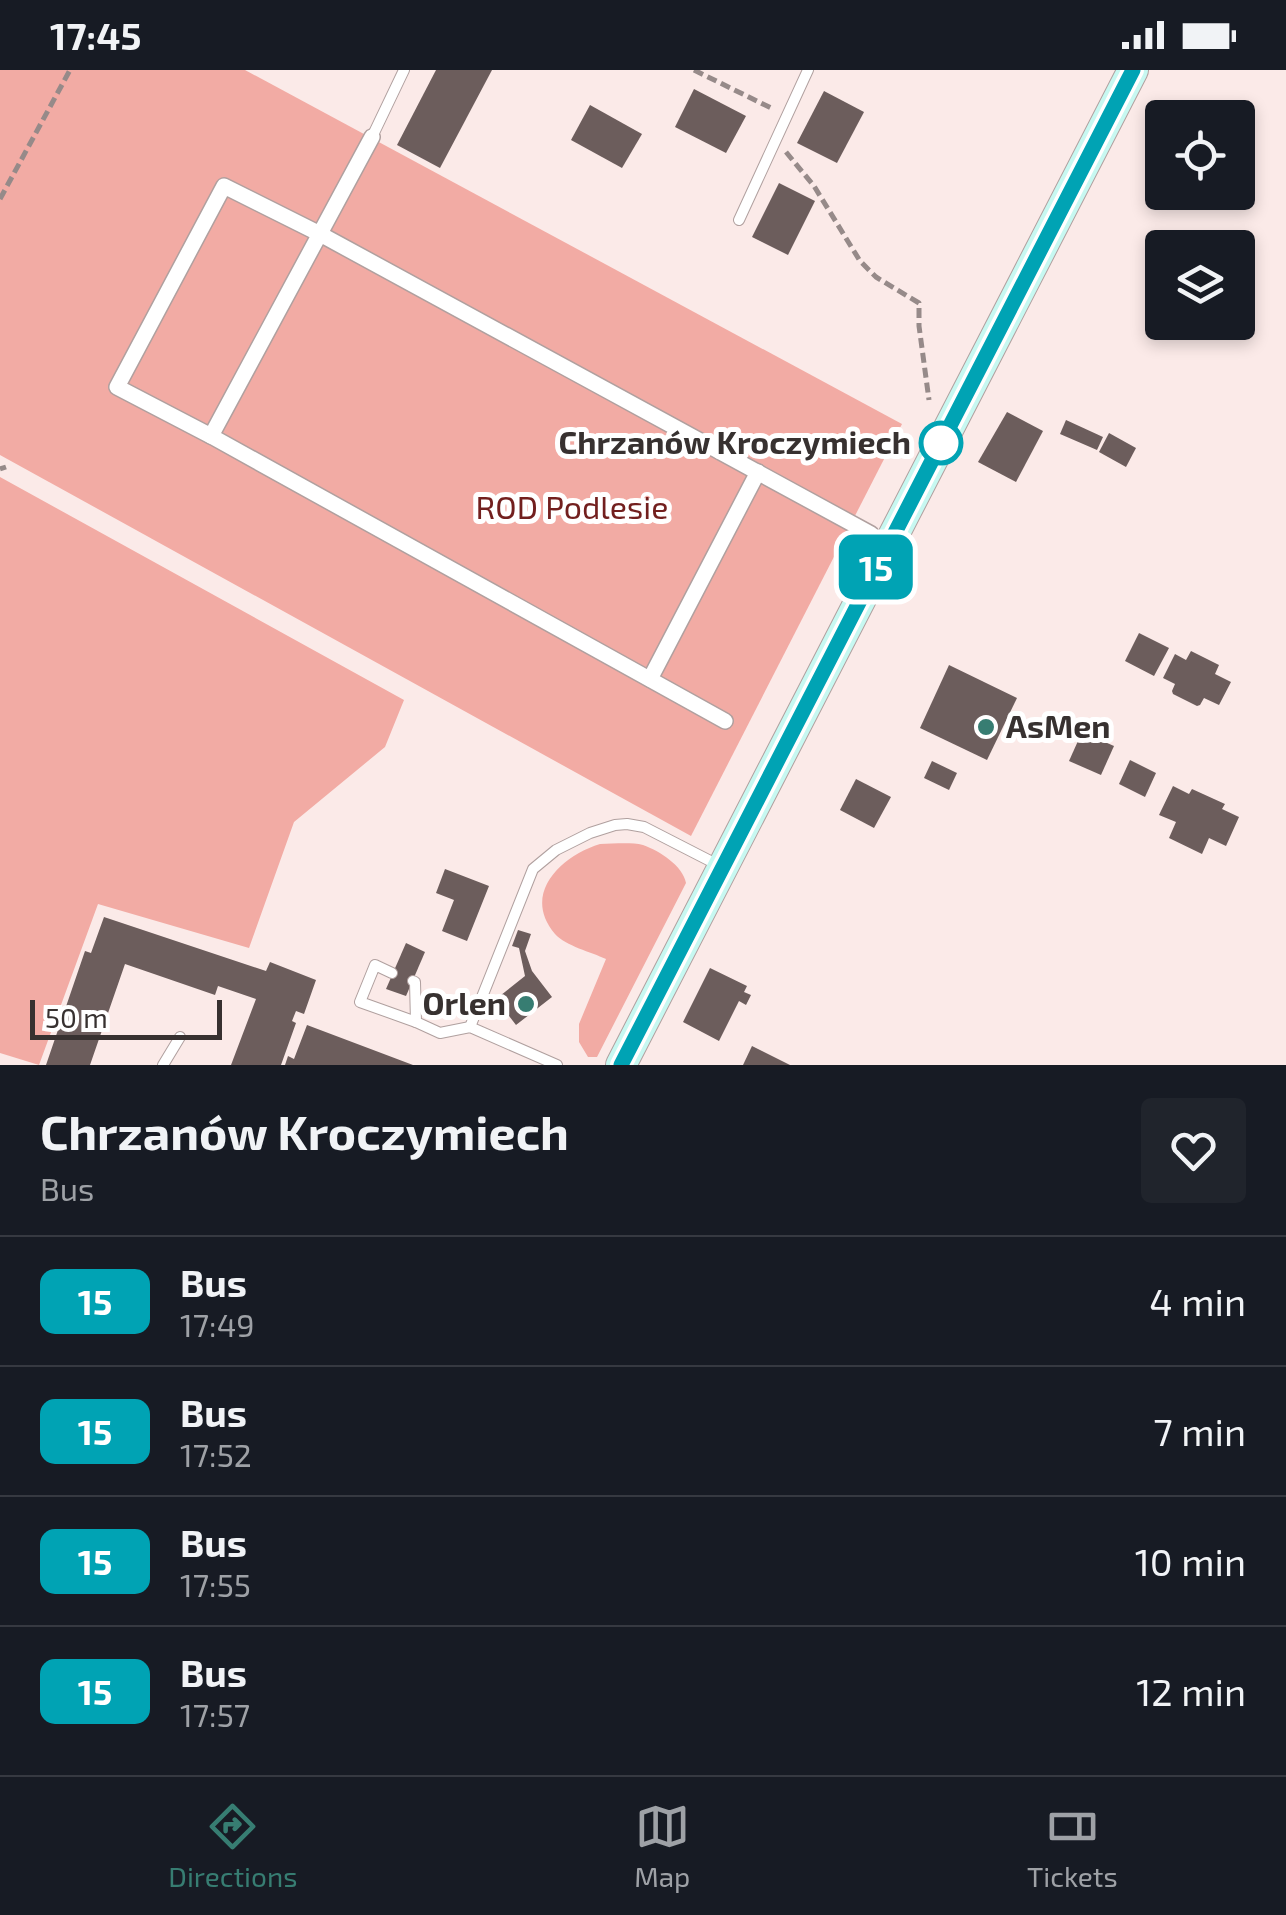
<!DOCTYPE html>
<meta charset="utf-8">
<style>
body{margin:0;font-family:"Exo 2",sans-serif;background:#20242c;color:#f1f3f6;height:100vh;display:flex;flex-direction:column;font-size:38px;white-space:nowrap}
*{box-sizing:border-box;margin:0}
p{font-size:32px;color:#9ea1a6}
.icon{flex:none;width:55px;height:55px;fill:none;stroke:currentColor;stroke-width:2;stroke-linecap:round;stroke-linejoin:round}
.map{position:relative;height:995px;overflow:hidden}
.sheet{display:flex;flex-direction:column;background:#171b24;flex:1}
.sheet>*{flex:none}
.badge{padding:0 20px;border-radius:15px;font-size:35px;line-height:65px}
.controls{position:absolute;left:1145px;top:30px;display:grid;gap:20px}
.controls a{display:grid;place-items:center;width:110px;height:110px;border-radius:10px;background:#171b24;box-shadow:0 5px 15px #0003;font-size:50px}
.scale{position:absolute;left:30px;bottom:25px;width:192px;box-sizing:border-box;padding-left:10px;border:5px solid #373130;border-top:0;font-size:28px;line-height:35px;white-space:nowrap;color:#373130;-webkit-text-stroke:8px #fff;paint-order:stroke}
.map>.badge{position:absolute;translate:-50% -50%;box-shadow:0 0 0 5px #fff}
.round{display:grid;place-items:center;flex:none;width:105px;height:105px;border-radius:10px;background:#20242c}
.head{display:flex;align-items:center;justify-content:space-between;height:170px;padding:0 40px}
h1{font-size:48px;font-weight:700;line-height:75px}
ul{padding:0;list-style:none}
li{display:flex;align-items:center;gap:30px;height:130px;padding:0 40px;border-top:2px solid #363941}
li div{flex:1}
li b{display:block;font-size:38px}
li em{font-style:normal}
li .badge{min-width:110px;font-weight:700;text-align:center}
.status{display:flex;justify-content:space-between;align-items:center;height:70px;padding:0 50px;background:#171b24;direction:ltr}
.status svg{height:28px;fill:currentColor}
.menu{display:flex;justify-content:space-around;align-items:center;height:140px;border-top:2px solid #363941;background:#171b24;font-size:28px;color:#9ea1a6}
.menu a{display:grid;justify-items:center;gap:5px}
.menu .active{color:#377d72}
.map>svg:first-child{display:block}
.green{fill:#f2aba4}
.building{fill:#6c5d5c}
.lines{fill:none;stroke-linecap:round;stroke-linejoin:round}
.service-casing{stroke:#b0a09f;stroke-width:12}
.pedestrian-casing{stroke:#b0a09f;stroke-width:18}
.secondary-casing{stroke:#b0a09f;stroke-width:32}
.path{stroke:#968a89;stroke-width:5;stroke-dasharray:10 5;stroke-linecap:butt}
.service{stroke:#fff;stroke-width:10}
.pedestrian{stroke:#fff;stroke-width:15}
.secondary{stroke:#c7f8f1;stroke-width:30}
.line-casing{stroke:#fff;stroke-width:22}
.line{stroke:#00a3b4;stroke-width:15}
.stop-dot{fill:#fff;stroke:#00a3b4;stroke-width:5}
.poi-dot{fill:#377d72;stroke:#fff;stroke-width:4}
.labels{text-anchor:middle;stroke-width:10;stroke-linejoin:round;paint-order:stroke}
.stop-label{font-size:32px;font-weight:bold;fill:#373130;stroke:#fff;text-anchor:end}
.park-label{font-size:32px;fill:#721f1e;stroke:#fff}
.poi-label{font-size:32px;font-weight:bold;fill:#373130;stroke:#fff;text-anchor:start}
</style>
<div class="status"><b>17:45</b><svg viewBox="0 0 49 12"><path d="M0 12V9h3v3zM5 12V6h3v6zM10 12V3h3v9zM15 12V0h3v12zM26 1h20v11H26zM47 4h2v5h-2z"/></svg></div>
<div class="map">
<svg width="1286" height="995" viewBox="0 0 1286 995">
<rect width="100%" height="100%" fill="#fbeae8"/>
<g class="green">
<path d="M0 0H245L902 354 691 766 0 385Z"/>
<path d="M0 407 404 630 385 677 294 752 249 878 98 834 39 995 0 983Z"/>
<path d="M600 774C613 774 630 772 643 775 660 781 683 796 686 813L597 987H588L579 972V954L606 889C591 882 566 876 555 864 521 824 561 786 600 774Z"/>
</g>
<g class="building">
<path d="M436 0H492L440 98 397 75Z"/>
<path d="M694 19 746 46 726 83 675 57Z"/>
<path d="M824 21 864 42 837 93 797 73Z"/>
<path d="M590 35 642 64 622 98 571 70Z"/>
<path d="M779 113 815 131 788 185 752 167Z"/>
<path d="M1007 342 1043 361 1016 412 978 392Z"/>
<path d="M1066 350 1103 367 1097 380 1060 364Z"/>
<path d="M1109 363 1136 378 1126 397 1099 382Z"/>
<path d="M1139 563 1169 578 1154 606 1125 591Z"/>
<path d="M1191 581 1219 595 1215 604 1231 612 1219 635 1204 628 1200 635 1197 636 1173 624 1172 621 1175 614 1163 608 1175 584 1186 590Z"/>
<path d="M949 595 1017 628 987 690 920 658Z"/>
<path d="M1082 662 1114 676 1101 705 1069 691Z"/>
<path d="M1130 690 1156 703 1145 727 1119 714Z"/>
<path d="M932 691 957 703 949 720 924 708Z"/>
<path d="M856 709 891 727 874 758 840 740Z"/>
<path d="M1173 716 1189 724 1192 719 1225 734 1222 739 1239 747 1226 776 1209 768 1202 784 1169 768 1176 752 1159 745Z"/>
<path d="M445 799 489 816 467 871 442 861 454 830 436 823Z"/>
<path d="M104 847 266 901 270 892 316 910 304 944 296 941 292 951 296 953 281 995H231L256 929 218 916 215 925 125 894 90 995H46L85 881 91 883Z"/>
<path d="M518 860 531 864 525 881 532 901 552 927 516 955 496 929 525 906 519 878 512 876Z"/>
<path d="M406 873 425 882 406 926 386 919Z"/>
<path d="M710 898 747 916 744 922 751 925 746 935 739 931 719 971 683 952Z"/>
<path d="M307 955 413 995H285L288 986 294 989Z"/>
<path d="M752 976 790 995H743Z"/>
</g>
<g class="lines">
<defs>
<g id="service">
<path d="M372 67 404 0"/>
<path d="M739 150 808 0"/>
<path d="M392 903 375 895 360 932 416 952"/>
<path d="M413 911 415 912 416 952 440 963 470 957 557 995"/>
<path d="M470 957 533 799 556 780 590 763 615 755 627 754 644 757 722 797"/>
<path d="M163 995 180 967"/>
</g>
<g id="pedestrian">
<path d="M372 67 211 366 117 317 224 116 320 164 871 464"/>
<path d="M211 366 725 651"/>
<path d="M650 609 758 402"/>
</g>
<path id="secondary" d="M621 995 1133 0"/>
</defs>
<use href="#service" class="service-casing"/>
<use href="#pedestrian" class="pedestrian-casing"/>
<use href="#secondary" class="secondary-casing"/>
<g class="path">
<path d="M694 0 771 38"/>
<path d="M786 82 814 116 860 191 876 207 919 233V256L929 330"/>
<path d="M0 129 70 0"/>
<path d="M0 399 6 397"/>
</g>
<use href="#service" class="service"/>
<use href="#pedestrian" class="pedestrian"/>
<use href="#secondary" class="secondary"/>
</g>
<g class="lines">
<defs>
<path id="line" d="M621 995 1133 0"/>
</defs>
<use href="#line" class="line-casing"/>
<use href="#line" class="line"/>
</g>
<circle class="stop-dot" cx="941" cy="373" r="20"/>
<g class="poi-dot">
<circle cx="986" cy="657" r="10"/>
<circle cx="526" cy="934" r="10"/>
</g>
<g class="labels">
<g class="stop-label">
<text x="911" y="384">Chrzanów Kroczymiech</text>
</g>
<g class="park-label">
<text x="572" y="449">ROD Podlesie</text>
</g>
<g class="poi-label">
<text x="1006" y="668">AsMen</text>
<text x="506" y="945" text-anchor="end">Orlen</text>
</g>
</g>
</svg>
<div class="controls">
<a><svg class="icon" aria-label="locate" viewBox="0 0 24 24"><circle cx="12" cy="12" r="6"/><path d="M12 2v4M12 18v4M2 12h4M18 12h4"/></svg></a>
<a><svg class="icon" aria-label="layers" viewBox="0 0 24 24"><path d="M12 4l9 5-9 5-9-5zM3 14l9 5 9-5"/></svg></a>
</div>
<div class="scale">50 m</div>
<b class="badge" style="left:876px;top:497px;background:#00a3b4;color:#fff">15</b>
</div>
<section class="sheet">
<div class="head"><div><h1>Chrzanów Kroczymiech</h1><p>Bus</p></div><a class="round"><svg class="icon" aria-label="heart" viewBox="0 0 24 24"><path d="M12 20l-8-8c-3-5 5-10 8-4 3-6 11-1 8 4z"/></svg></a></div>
<ul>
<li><span class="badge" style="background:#00a3b4;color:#fff">15</span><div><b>Bus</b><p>17:49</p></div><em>4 min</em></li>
<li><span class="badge" style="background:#00a3b4;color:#fff">15</span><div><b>Bus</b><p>17:52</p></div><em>7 min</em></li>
<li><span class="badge" style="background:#00a3b4;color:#fff">15</span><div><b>Bus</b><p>17:55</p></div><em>10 min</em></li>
<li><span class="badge" style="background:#00a3b4;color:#fff">15</span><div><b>Bus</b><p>17:57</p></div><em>12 min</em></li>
</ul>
</section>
<nav class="menu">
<a class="active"><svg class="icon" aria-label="directions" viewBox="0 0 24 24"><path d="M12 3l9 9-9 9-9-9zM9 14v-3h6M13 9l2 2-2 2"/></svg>Directions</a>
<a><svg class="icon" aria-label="map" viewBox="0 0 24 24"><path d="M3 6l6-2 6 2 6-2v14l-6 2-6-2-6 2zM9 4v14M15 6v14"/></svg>Map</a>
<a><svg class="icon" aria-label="tickets" viewBox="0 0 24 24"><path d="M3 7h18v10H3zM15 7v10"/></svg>Tickets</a>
</nav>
